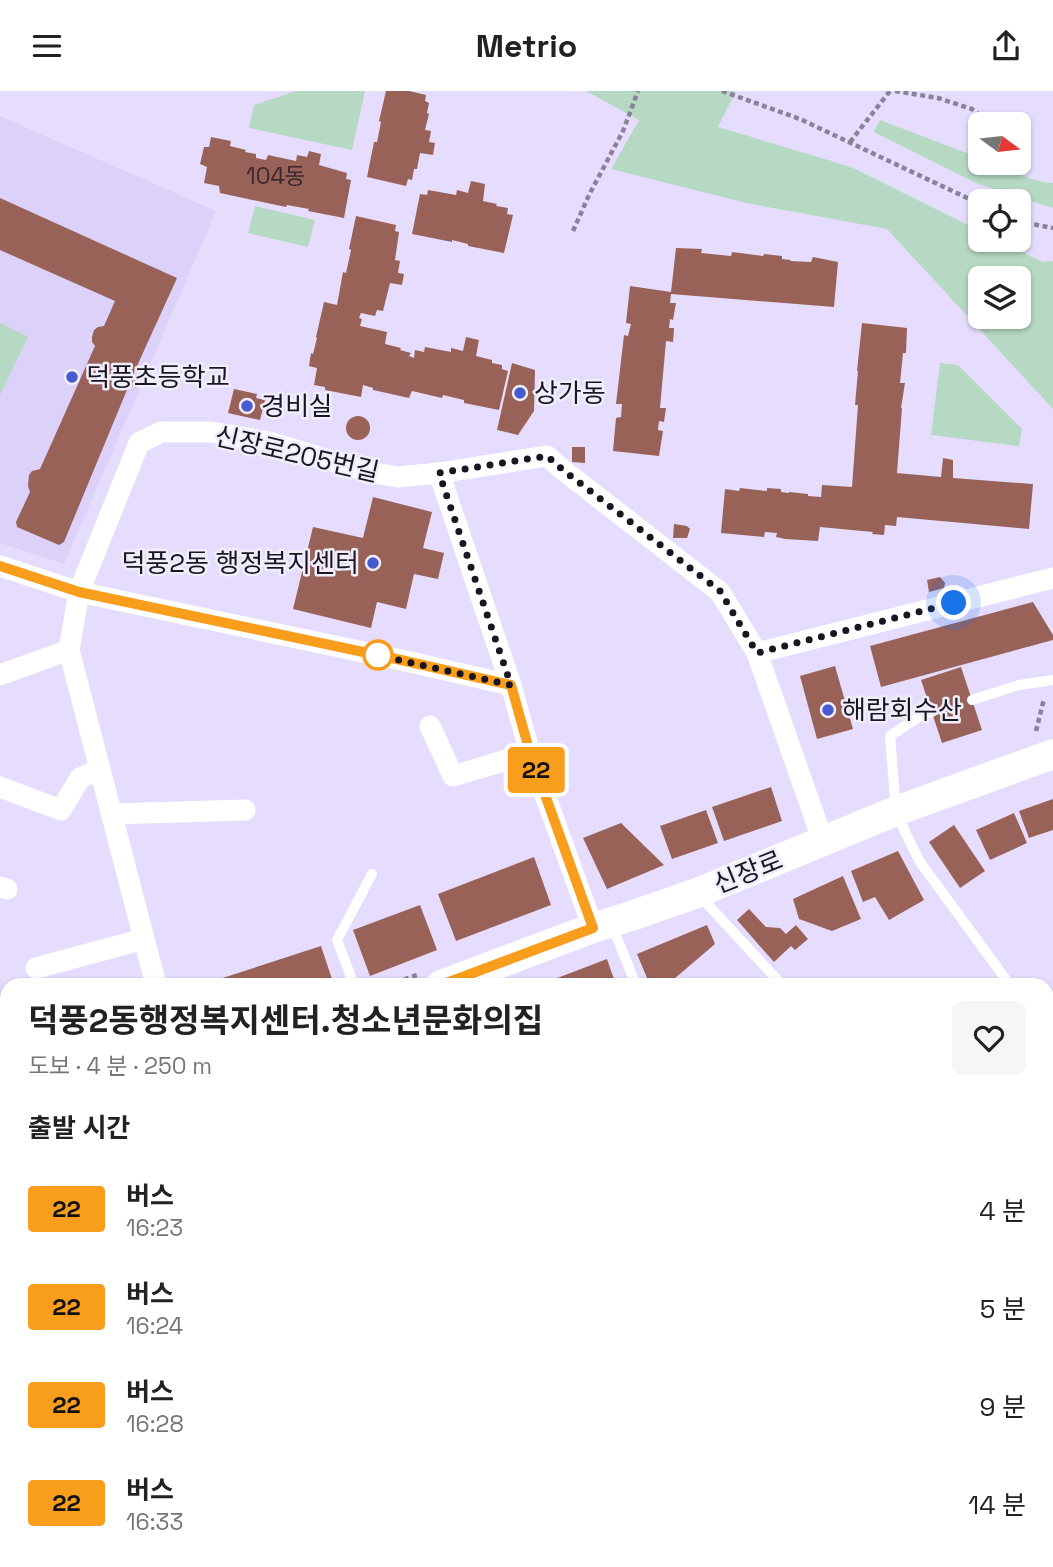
<!DOCTYPE html>
<html lang="ko">
<meta charset="utf-8">
<style>
body{margin:0;font-family:"Space Grotesk","Noto Sans KR",sans-serif;background:#f6f6f6;color:#222;height:100vh;display:flex;flex-direction:column;font-size:26px;white-space:nowrap}
*{box-sizing:border-box;margin:0}
p{font-size:23px;color:#767676}
.icon{flex:none;width:38px;height:38px;fill:none;stroke:currentColor;stroke-width:2;stroke-linecap:round;stroke-linejoin:round}
.map{position:relative;flex:1;overflow:hidden}
.side{position:absolute;left:0px;top:887px;width:1054px;height:590px;display:flex;flex-direction:column;background:#fff;border-radius:21px 21px 0 0;box-shadow:0 2px 5px #0004}
.side>*{flex:none}
.badge{padding:0 14px;border-radius:5px;font-size:24px;line-height:46px}
.needle{width:46px;rotate:105deg}
.tools{position:absolute;left:968px;top:21px;display:grid;gap:14px}
.tools a{display:grid;place-items:center;width:63px;height:63px;border-radius:10px;background:#fff;box-shadow:0 2px 5px #0004;font-size:35px}
.you{position:absolute;width:35px;height:35px;margin:-18px;border:5px solid #fff;border-radius:50%;background:#1a73e8;box-shadow:0 0 0 10px #1a73e833}
.map>.badge{position:absolute;translate:-50% -50%;box-shadow:0 0 0 4px #fff}
h2{padding:0 28px;font-size:26px;line-height:63px}
.round{display:grid;place-items:center;flex:none;width:74px;height:74px;border-radius:10px;background:#f6f6f6}
.head{display:flex;align-items:center;justify-content:space-between;height:119px;padding:0 28px}
h1{font-size:33px;font-weight:700;line-height:52px}
ul{padding:0;list-style:none}
li{display:flex;align-items:center;gap:21px;height:98px;padding:0 28px}
li div{flex:1}
li b{display:block;font-size:26px}
li em{font-style:normal}
li .badge{min-width:77px;font-weight:700;text-align:center}
header{display:flex;justify-content:space-between;align-items:center;height:91px;padding:0 28px;background:#fff;font-size:32px;font-weight:700}
.map>svg:first-child{display:block}
.built{fill:#dcd1f9}
.green{fill:#b6d9c3;fill-rule:evenodd}
.building{fill:#996259}
.lines{fill:none;stroke-linecap:round;stroke-linejoin:round}
.path{stroke:#89839a;stroke-width:4.5;stroke-dasharray:5 3.5;stroke-linecap:butt}
.lane{stroke:#fff;stroke-width:10}
.street{stroke:#fff;stroke-width:21}
.secondary{stroke:#fff;stroke-width:30}
.line-casing{stroke:#fff;stroke-width:16}
.line{stroke:#f99d1c;stroke-width:10}
.walk{stroke:#191621;stroke-width:7;stroke-dasharray:0 12.6}
.poi-dot{fill:#475ace;stroke:#f1edfb;stroke-width:2.5}
.stop-dot{fill:#fff;stroke:#f99d1c;stroke-width:3.5}
.labels{text-anchor:middle;stroke-width:5;stroke-linejoin:round;paint-order:stroke}
.number-label{font-size:23px;fill:#39292f}
.poi-label{font-size:26px;fill:#191621;stroke:#f1edfb;text-anchor:start}
.street-label{font-size:26px;fill:#191621;stroke:#f1edfb}
</style>
<header><svg class="icon" aria-label="menu" viewBox="0 0 24 24"><path d="M4 6h16M4 12h16M4 18h16"/></svg>Metrio<svg class="icon" aria-label="share" viewBox="0 0 24 24"><path d="M12 15V3M7 8l5-5 5 5M5 13v7h14v-7"/></svg></header>
<div class="map">
<svg width="1053" height="1476" viewBox="0 0 1053 1476">
<rect width="100%" height="100%" fill="#e6ddfe"/>
<path class="built" d="M0 25 216 120 64 473 0 452Z"/>
<g class="green">
<path d="M296 0H365L352 59 249 37 254 14Z"/>
<path d="M586 0H736L718 36 851 76 980 140V149H997L1043 171 1053 170V318L887 138 746 112 611 78 639 29ZM980 187H1018V226H980Z"/>
<path d="M880 29 980 67V72C1006 72 1027 92 1053 92V117L978 93 874 41Z"/>
<path d="M255 115 315 129 308 156 248 142Z"/>
<path d="M0 232 28 246 0 304Z"/>
<path d="M940 272 958 274 1022 338 1019 355 931 344Z"/>
</g>
<g class="building">
<path d="M386 0H409L426 4 425 10 429 12 427 22 429 23 425 39 431 40 429 51 435 52 433 64 420 62 417 78H414L412 89 408 88 406 95 367 86 374 51H377L381 31 379 30Z"/>
<path d="M211 46 231 50 230 55 246 59 245 61 256 63V67L266 69 268 64 296 70 297 64 307 66 309 60 321 63 319 74 347 82 346 88 351 89 344 127 308 120 309 118 287 114 286 116 220 102 219 95 204 92 207 76 200 73 204 56H209Z"/>
<path d="M471 90 485 93 483 110 497 113 496 115 508 117 507 123 513 124 504 162 468 155V153L452 149V151L412 143 420 103 427 104 428 99 456 104 457 99 468 102Z"/>
<path d="M0 107 177 187 132 286 140 290 136 297 129 294 64 451 59 454 17 436 16 431 30 401 28 395 29 384 32 380 40 378 95 255 92 251V246L94 239 98 236 104 235 115 210 0 159Z"/>
<path d="M356 125 396 134 395 140 399 141 395 169 400 170 398 182 404 183 402 194 390 192 383 220 377 219 375 225 361 222 359 227 362 228 360 235 387 241 385 253 401 257 400 259 411 262 409 265 414 267 415 259 424 261 425 256 451 261V257L463 260 466 246 479 249 476 265 492 269V272L502 274V278L508 280 499 319 464 312V309L443 304 442 307 412 300 409 307 373 299V297L363 294 361 306 325 299V296L314 294 317 277 309 275 311 262 313 263 317 247 316 246 324 211 337 214 343 181 346 182 351 159 349 158Z"/>
<path d="M676 157 702 158 701 162 731 165 732 161 763 165 764 163 782 165V168L791 169 790 170 811 171 813 166 838 171 834 216 671 203 670 212H676L673 229 670 228 669 237H674L673 251 666 250 660 317H666L664 331 659 330 658 339 663 340 659 365 613 360 616 327 621 326 622 313H616L624 244 628 245 631 233 626 232 630 195 671 201Z"/>
<path d="M862 232 907 237 906 262H903L900 292H905L901 317H902L897 382 941 386 943 367 953 369V387L1033 393 1029 438 897 426 896 435 885 434 884 444 872 443 873 441 820 436 818 450 785 448 776 446 777 442 765 441 764 446 721 442 725 398 739 400 740 397 767 400V397L781 398V401L789 402V401L808 403V405L821 406 822 394 852 396 858 314H855L858 280H857Z"/>
<path d="M512 272 535 279 534 320 518 344 497 339Z"/>
<path d="M234 298 257 303 256 307 265 309 260 329 228 322Z"/>
<circle cx="358" cy="337" r="12"/>
<path d="M572 356H585V372L572 371Z"/>
<path d="M373 406 432 421 423 457 444 462 438 488 414 483 406 518 377 511 371 537 293 518 313 436 363 447Z"/>
<path d="M674 433 687 435 690 438 687 447H673Z"/>
<path d="M940 486 945 492 944 497 929 501 927 489Z"/>
<path d="M1033 511 1053 544V549L881 596 870 555Z"/>
<path d="M835 575 853 638 817 648 800 585Z"/>
<path d="M961 576 982 639 942 652 921 589Z"/>
<path d="M771 696 782 730 724 750 712 716Z"/>
<path d="M1053 708V739L1029 747 1019 720Z"/>
<path d="M706 719 718 752 672 768 660 735Z"/>
<path d="M1014 722 1027 752 990 769 976 739Z"/>
<path d="M621 732 664 774 607 798 583 747Z"/>
<path d="M954 734 985 780 960 797 929 751Z"/>
<path d="M898 760 924 809 889 829 875 806 863 811 851 780Z"/>
<path d="M534 766 551 814 456 850 438 803Z"/>
<path d="M843 785 861 828 832 840 799 828 793 808Z"/>
<path d="M420 814 437 859 370 885 353 839Z"/>
<path d="M749 818 766 836 780 837 786 843 796 834 808 848 795 859 791 855 774 871 737 829Z"/>
<path d="M707 834 715 853 667 894H650L637 863Z"/>
<path d="M321 855 334 894H201Z"/>
<path d="M607 868 616 894H539Z"/>
<path d="M7 930V964H0V931Z"/>
<path d="M7 1050V1121L0 1110V1051Z"/>
<path d="M1053 1224V1288L1046 1296V1232Z"/>
<path d="M1053 1449V1476H1047L1042 1470H1046V1454Z"/>
<path d="M143 1470H196L190 1476H149Z"/>
<path d="M688 1470H756L749 1476H682Z"/>
<path d="M968 1470H1017L1022 1476H962Z"/>
</g>
<g class="lines">
<g class="path">
<path d="M722 0 800 28 980 113"/>
<path d="M895 0 938 7 972 18 990 33"/>
<path d="M850 51 890 0"/>
<path d="M1018 60 1027 68"/>
<path d="M1018 128 1037 134 1053 137"/>
<path d="M573 140 589 104 623 40 638 0"/>
<path d="M1036 640 1044 608"/>
<path d="M388 894 417 884"/>
</g>
<g class="lane">
<path d="M972 609 1019 594 1053 589"/>
<path d="M932 621 920 625 890 645 896 720 906 743 920 771 1010 894"/>
<path d="M699 804 782 894"/>
<path d="M611 832 636 894"/>
<path d="M354 894 337 849 372 783"/>
<path d="M1046 945 1053 955"/>
<path d="M1046 1024 1053 1018"/>
<path d="M1046 1189 1053 1182"/>
<path d="M0 1304 7 1298"/>
<path d="M227 1476 234 1470"/>
</g>
<g class="street">
<path d="M439 382 511 594"/>
<path d="M0 475 79 501 401 569 511 594 530 662 593 837"/>
<path d="M757 562 1053 487"/>
<path d="M0 584 69 559"/>
<path d="M430 635 453 685 530 662"/>
<path d="M0 696 61 719 80 687 100 678"/>
<path d="M111 723 245 719"/>
<path d="M0 796 7 798"/>
<path d="M36 877 144 848"/>
<path d="M156 894 69 559 79 501 139 352 161 341H211L269 351 369 381 398 386 439 382 547 365 563 379 720 501 757 562 823 750"/>
<path d="M0 1131 7 1147"/>
<path d="M0 1199 7 1179"/>
<path d="M1046 1358 1053 1359"/>
<path d="M0 1475 9 1476"/>
<path d="M551 1476 556 1470"/>
</g>
<g class="secondary">
<path d="M441 894 593 837 631 825 697 802 896 720 1053 663"/>
<path d="M0 1003H7"/>
</g>
</g>
<g class="lines">
<defs>
<path id="line" d="M0 475 79 501 401 569 511 594 530 662 593 837 441 894"/>
</defs>
<use href="#line" class="line-casing"/>
<use href="#line" class="line"/>
<path class="walk" d="M378 564H376L511 594 439 382 547 365 563 379 720 500 757 562 954 512"/>
</g>
<g class="poi-dot">
<circle cx="72" cy="286" r="7"/>
<circle cx="520" cy="302" r="7"/>
<circle cx="247" cy="315" r="7"/>
<circle cx="373" cy="472" r="7"/>
<circle cx="828" cy="619" r="7"/>
</g>
<circle class="stop-dot" cx="378" cy="564" r="14"/>
<g class="labels">
<g class="number-label">
<text x="276" y="93">104동</text>
</g>
<g class="poi-label">
<text x="86" y="295">덕풍초등학교</text>
<text x="534" y="311">상가동</text>
<text x="261" y="324">경비실</text>
<text x="359" y="481" text-anchor="end">덕풍2동 행정복지센터</text>
<text x="842" y="628">해람회수산</text>
</g>
<g class="street-label">
<text transform="translate(297 363) rotate(13)" y="9">신장로205번길</text>
<text transform="translate(748 781) rotate(-22)" y="9">신장로</text>
</g>
</g>
</svg>
<div class="tools">
<a><svg class="needle" viewBox="-14 -14 28 28"><path d="M0-13l5 13h-10z" fill="#e53935"/><path d="M0 13l5-13h-10z" fill="#767676"/></svg></a>
<a><svg class="icon" aria-label="locate" viewBox="0 0 24 24"><circle cx="12" cy="12" r="6"/><path d="M12 2v4M12 18v4M2 12h4M18 12h4"/></svg></a>
<a><svg class="icon" aria-label="layers" viewBox="0 0 24 24"><path d="M12 4l9 5-9 5-9-5zM3 14l9 5 9-5"/></svg></a>
</div>
<div class="you" style="left:954px;top:512px"></div>
<b class="badge" style="left:536px;top:679px;background:#f99d1c;color:#111">22</b>
<section class="side">
<div class="head"><div><h1>덕풍2동행정복지센터.청소년문화의집</h1><p>도보 · 4 분 · 250 m</p></div><a class="round"><svg class="icon" aria-label="heart" viewBox="0 0 24 24"><path d="M12 20l-8-8c-3-5 5-10 8-4 3-6 11-1 8 4z"/></svg></a></div>
<h2>출발 시간</h2>
<ul>
<li><span class="badge" style="background:#f99d1c;color:#111">22</span><div><b>버스</b><p>16:23</p></div><em>4 분</em></li>
<li><span class="badge" style="background:#f99d1c;color:#111">22</span><div><b>버스</b><p>16:24</p></div><em>5 분</em></li>
<li><span class="badge" style="background:#f99d1c;color:#111">22</span><div><b>버스</b><p>16:28</p></div><em>9 분</em></li>
<li><span class="badge" style="background:#f99d1c;color:#111">22</span><div><b>버스</b><p>16:33</p></div><em>14 분</em></li>
</ul>
</section>
</div>
